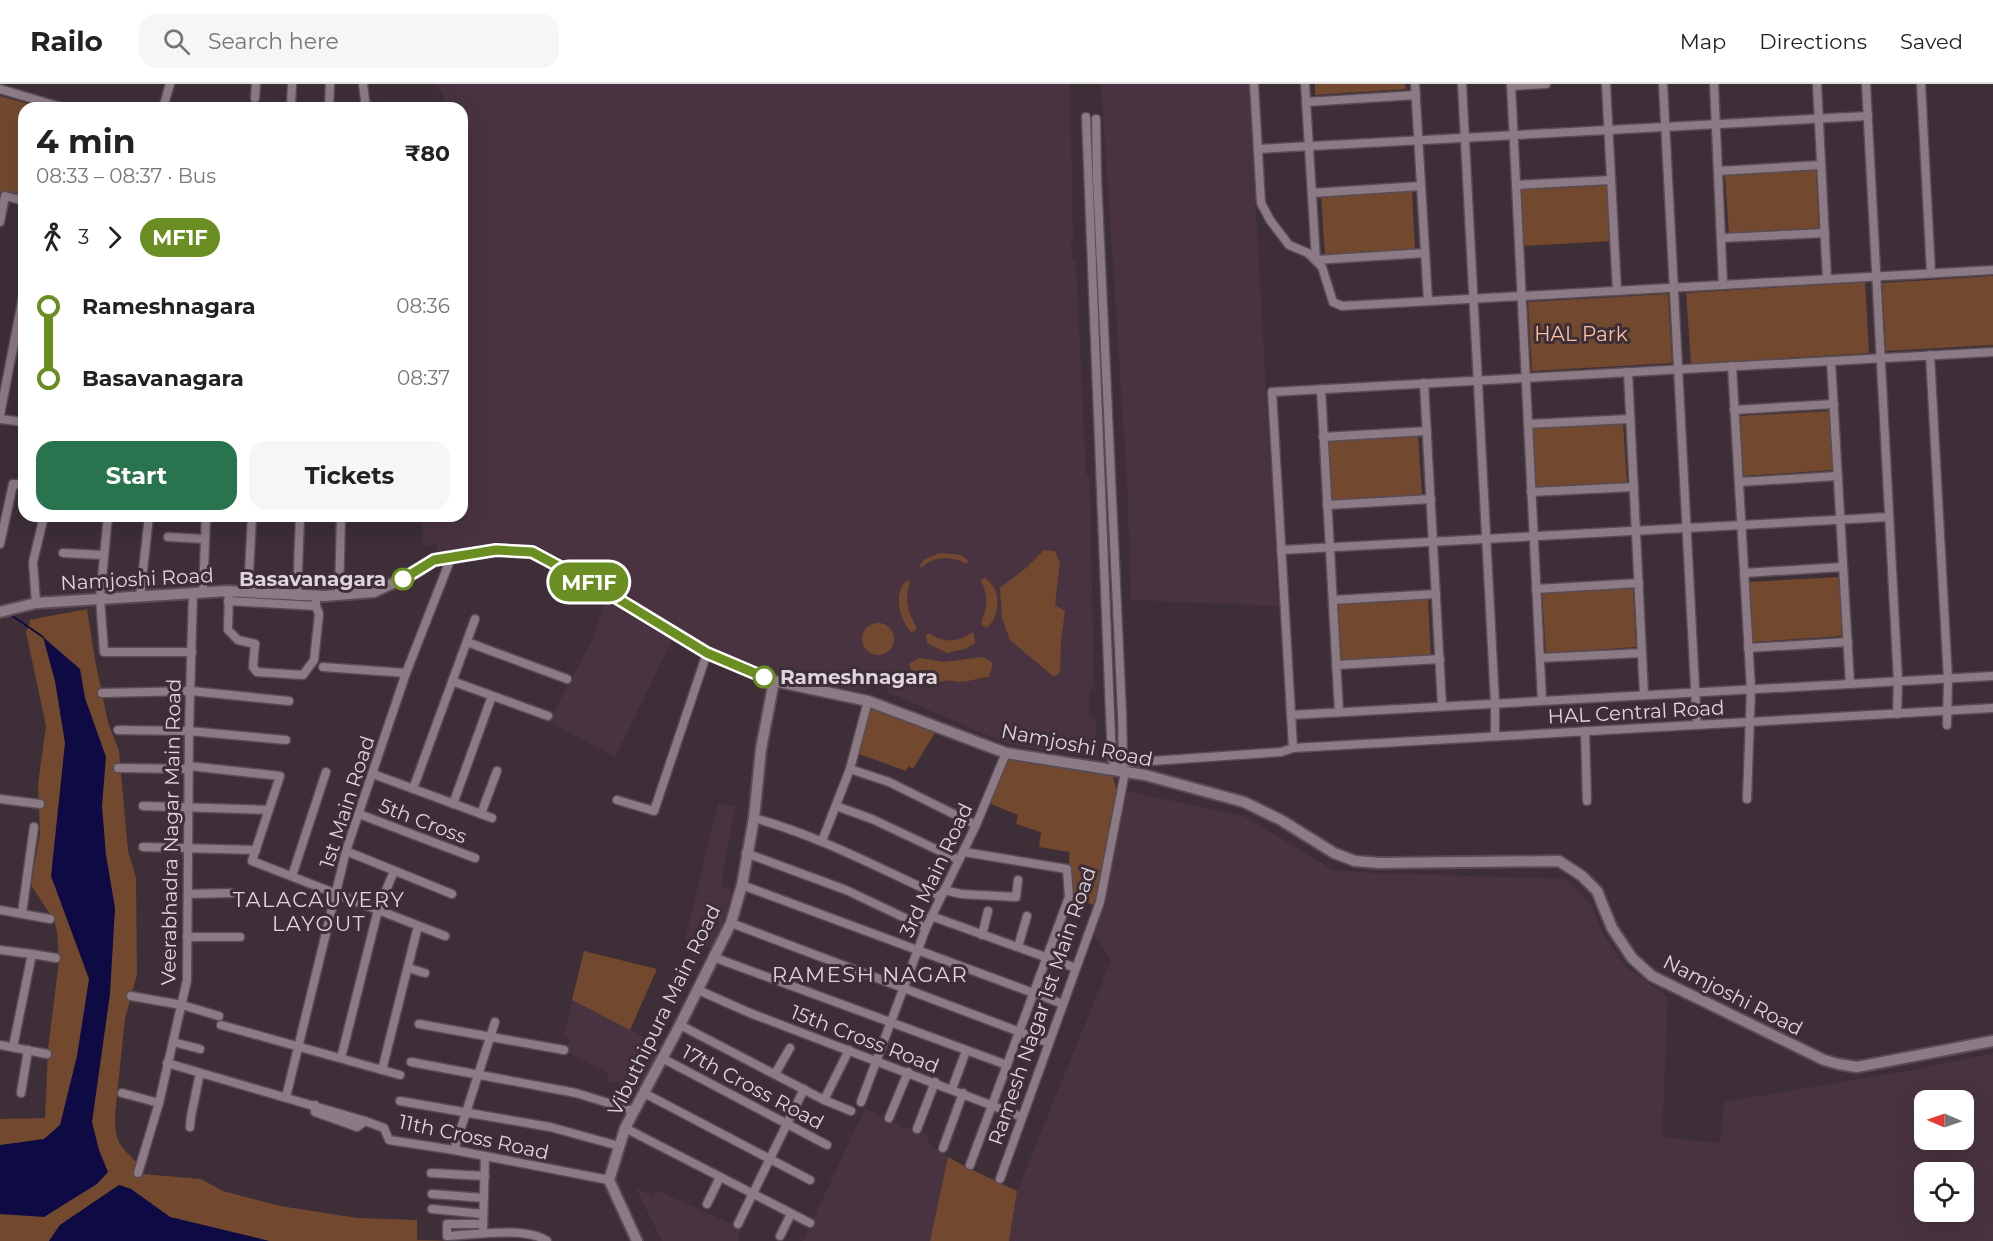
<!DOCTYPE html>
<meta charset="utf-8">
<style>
body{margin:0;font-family:Montserrat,sans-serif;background:#f6f6f6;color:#222;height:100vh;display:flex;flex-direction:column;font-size:22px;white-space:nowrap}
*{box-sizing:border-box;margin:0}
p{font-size:20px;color:#767676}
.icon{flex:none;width:33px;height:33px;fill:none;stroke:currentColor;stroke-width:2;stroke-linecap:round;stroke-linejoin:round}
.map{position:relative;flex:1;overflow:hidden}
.details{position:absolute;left:18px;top:18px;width:450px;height:420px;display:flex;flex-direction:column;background:#fff;border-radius:18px;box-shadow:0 6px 24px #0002}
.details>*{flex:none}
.badge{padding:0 12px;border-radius:20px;font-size:21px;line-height:39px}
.needle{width:39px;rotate:272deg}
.tools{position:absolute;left:1914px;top:1006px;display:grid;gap:12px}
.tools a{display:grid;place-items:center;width:60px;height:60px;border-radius:12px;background:#fff;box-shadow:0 6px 24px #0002;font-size:30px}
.map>.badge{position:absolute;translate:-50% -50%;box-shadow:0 0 0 3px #fff}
.legs{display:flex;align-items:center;gap:9px;height:66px;padding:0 18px;font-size:20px}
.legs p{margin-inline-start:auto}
.summary{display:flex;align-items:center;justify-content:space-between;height:102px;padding:0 18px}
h1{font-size:33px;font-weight:700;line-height:45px}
.action{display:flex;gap:12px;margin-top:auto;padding:12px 18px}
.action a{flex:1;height:69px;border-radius:18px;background:#28744e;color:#fff;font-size:24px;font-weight:700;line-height:69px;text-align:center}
.action a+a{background:#f6f6f6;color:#222}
ul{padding:0 18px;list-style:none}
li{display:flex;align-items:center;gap:21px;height:72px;font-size:22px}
li i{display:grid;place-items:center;width:9px;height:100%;margin:0 8px;background:currentColor}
li i::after{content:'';width:15px;height:15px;margin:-8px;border:4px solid;border-radius:50%;background:#fff}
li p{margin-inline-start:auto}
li:first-child i{background:linear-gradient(#0000 50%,currentColor 0)}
li:last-child i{background:linear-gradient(currentColor 50%,#0000 0)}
header{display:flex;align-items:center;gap:36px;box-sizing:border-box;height:84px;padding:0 30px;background:#fff;border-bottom:2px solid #e0e0e0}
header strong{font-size:28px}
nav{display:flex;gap:33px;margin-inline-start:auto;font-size:21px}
.search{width:420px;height:54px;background:#f6f6f6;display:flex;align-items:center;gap:15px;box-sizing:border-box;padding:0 21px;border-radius:18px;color:#767676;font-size:22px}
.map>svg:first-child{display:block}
.built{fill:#493340;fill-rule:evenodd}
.green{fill:#72492f}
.water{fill:#0e0a43}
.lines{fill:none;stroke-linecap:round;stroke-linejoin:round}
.stream{stroke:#0e0a43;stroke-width:2}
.minor-casing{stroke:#584b53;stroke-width:11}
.tertiary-casing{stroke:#584b53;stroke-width:14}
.secondary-casing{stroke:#584b53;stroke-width:14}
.minor{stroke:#8c7a84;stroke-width:8}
.tertiary{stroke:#8c7a84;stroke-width:10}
.secondary{stroke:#8c7a84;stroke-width:10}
.line-1-casing{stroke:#fff;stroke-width:14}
.line-1{stroke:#6b8e23;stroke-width:9}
.stop-1-dot{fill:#fff;stroke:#6b8e23;stroke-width:3}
.labels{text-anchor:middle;stroke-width:6;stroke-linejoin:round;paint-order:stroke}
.park-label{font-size:20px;fill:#f9c19f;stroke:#3d2e37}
.street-label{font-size:20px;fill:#dfd5db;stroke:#3d2e37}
.stop-label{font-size:20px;font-weight:bold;fill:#dfd5db;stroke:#3d2e37;text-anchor:end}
.neighbourhood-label{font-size:21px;letter-spacing:1.5px;fill:#dfd5db;stroke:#3d2e37}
</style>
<header>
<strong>Railo</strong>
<div class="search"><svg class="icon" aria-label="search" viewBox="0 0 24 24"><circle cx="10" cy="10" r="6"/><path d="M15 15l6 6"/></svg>Search here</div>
<nav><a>Map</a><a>Directions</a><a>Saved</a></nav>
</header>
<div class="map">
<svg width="1993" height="1157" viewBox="0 0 1993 1157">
<rect width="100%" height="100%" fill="#3d2e37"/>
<g class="built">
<path d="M437 0H1070L1073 154 1071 157 1072 175 1076 177 1086 390 1090 394 1094 605 1089 606V631L1096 637 1098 675 1008 660 889 609 885 599 875 597 866 608 812 599 770 590 713 566 654 530 609 497 534 461 495 458 439 469 435 459 423 463 421 432H462V24H443L444 14Z"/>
<path d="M1101 0H1249L1278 522 1131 516 1127 397Z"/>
<path d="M605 515 672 557 615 673 549 638 593 554Z"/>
<path d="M1126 707 1244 732 1333 786 1374 789 1564 795 1575 803 1593 824 1602 848 1626 883 1660 907 1668 915 1662 1053 1720 1059 1724 1018 1924 984 1993 969V1157H1009L1017 1107 1111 876 1093 848 1107 805ZM1924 1017H1964V1056H1924ZM1924 1089H1964V1128H1924Z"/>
<path d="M718 719 735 722 721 803 732 805 723 839 711 865 685 856Z"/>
<path d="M572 916 662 962 639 1009 615 997 613 999 607 998 609 989 564 967 571 955 564 953Z"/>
<path d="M865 1024 902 1043 930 1051 927 1059 948 1073 930 1157H803Z"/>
<path d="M635 1103 653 1112 656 1106 741 1144 738 1156 740 1157H662Z"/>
</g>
<g class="green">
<path d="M1315 0H1405L1406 5 1315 11Z"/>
<path d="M0 12 42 24H24V114L0 108Z"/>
<path d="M1816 85 1819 145 1729 150 1725 91Z"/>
<path d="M1610 97 1613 157 1523 162 1520 103Z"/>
<path d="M1412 106 1415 166 1325 171 1321 112Z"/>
<path d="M1993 192V261L1886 267 1882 199Z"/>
<path d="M1865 198 1869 269 1691 280 1686 209Z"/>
<path d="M1668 210 1672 279 1532 287 1528 218Z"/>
<path d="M1830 327 1833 386 1743 392 1739 332Z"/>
<path d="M1623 339 1627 399 1536 404 1533 345Z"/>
<path d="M1418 352 1422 411 1331 417 1328 357Z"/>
<path d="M1044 466 1055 467 1060 479 1055 521 1065 527 1061 556 1060 588 1054 593 1010 556 1002 534 1000 504 1026 484Z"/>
<path d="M941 469 961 471 968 476 967 480C951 472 935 471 921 484L920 481 925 475Z"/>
<path d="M985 493C988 497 993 501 995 506 1000 517 997 537 986 544L981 540C987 524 989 512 981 497Z"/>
<path d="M1839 493 1842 552 1752 558 1748 498Z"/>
<path d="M906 497 910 498C904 515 908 530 917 544L913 548H911C900 535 893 511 906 497Z"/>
<path d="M1633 504 1636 563 1546 569 1542 509Z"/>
<path d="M1428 514 1431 574 1341 578 1338 518Z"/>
<path d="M87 525 95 576 108 638 119 667 128 767 136 794 137 890 125 935 115 1030C115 1058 118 1059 136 1078L135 1087 142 1090 201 1095 223 1107 280 1122 357 1134 417 1136V1156L457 1157H269L170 1133 131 1105 119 1101 60 1141 49 1157H0V1035L45 1034 48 966 59 876 57 848 54 836 31 801 40 750 38 700 46 642 26 548 30 538 29 536Z"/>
<circle cx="878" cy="555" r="16"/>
<path d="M973 548 975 559 965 565 947 569 927 559 926 551 928 549C944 559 957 559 973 548Z"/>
<path d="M983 573 993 579 989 593C974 594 963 601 949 596 936 600 925 597 913 591L909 580 919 574 944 578Z"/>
<path d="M870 622 936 647 913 685 909 682 906 687 859 670Z"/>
<path d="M1007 675 1113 692 1117 709 1094 821 1070 813 1069 768 1039 763 1041 748 1016 740 1018 731 991 720 988 713Z"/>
<path d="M584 867 657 885 630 946 572 916Z"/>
<path d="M948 1073 968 1084 1017 1107 1009 1157H930Z"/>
</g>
<g class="water">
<path d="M43 553 80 585 85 614 106 673 102 722 106 771 115 824 110 910 92 1038 99 1066 108 1088 97 1100 44 1133 0 1130V1061L44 1055 60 1041 77 972 89 895 51 792 65 659 55 597Z"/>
<path d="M119 1101 131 1105 170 1133 269 1157H49L60 1141Z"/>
</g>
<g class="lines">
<path class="stream" d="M11 531 43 553"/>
<defs>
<g id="minor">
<path d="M363 0 366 24"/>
<path d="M1254 0 1261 119 1270 136 1289 161 1308 169 1322 183 1333 218 1342 222 1993 186"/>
<path d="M1305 0 1316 176 1425 169"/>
<path d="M1415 0 1428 217"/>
<path d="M1462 0 1495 619V652"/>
<path d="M1511 0 1542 617"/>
<path d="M1606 0 1617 207"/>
<path d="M1663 0 1697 641"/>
<path d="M1714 0 1723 201"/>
<path d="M1817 0 1827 195"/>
<path d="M1866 0 1898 597 1897 630"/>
<path d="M1921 0 1931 189"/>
<path d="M1511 2 1546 0"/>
<path d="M0 5 64 24"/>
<path d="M255 14 256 0"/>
<path d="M1306 18 1416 11"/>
<path d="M291 20 292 0"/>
<path d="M163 24 170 0"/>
<path d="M329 24 330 0"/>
<path d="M1086 33 1110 629 1112 675 1117 687"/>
<path d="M1096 35 1097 94 1122 629 1123 679 1121 682"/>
<path d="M1258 65 1868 32"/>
<path d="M1718 87 1821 81"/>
<path d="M1516 101 1611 96"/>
<path d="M1312 109 1421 102"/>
<path d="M0 138 5 112 24 117"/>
<path d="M1721 154 1825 149"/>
<path d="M1930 271 1948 595 1947 641"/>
<path d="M1831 277 1850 600"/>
<path d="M1732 282 1751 605 1747 715"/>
<path d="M1628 288 1644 611"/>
<path d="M1424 299 1442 622"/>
<path d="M1321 305 1339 628"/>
<path d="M1734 326 1834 320"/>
<path d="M0 331 24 207"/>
<path d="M0 335 24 338"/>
<path d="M1528 340 1630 335"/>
<path d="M1323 353 1427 347"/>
<path d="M1739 398 1838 392"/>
<path d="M1531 408 1634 403"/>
<path d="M1327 421 1431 415"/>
<path d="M82 432H108"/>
<path d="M108 432 100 514 104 568H192"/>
<path d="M168 453 205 455"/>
<path d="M0 460 13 400 24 401"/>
<path d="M1281 466 1889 433"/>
<path d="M63 469 103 471"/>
<path d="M1744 489 1843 483"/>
<path d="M1536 505 1639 499"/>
<path d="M229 507 228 546 238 556 255 560 253 583 257 588 303 591 314 576 319 530 316 522V512"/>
<path d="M248 508 252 432"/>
<path d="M203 509 206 432"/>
<path d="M339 511 341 432"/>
<path d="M297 512 300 432"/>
<path d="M140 513 149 432"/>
<path d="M1333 516 1436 510"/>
<path d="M228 517 316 522"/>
<path d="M36 519 33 478 44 432"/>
<path d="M467 558 567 595"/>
<path d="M1748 564 1848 558"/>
<path d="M1540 574 1642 569"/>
<path d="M1336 581 1440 575"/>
<path d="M323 583 406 589"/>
<path d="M452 597 548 632"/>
<path d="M102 609 191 607 289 617"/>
<path d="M1291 631 1993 592"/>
<path d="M118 646 189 647 286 656"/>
<path d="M1585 647 1587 717"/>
<path d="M1293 664 1272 308 1993 268"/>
<path d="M1123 679 1281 668 1293 664 1993 624"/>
<path d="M189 682 280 692 252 777 445 852"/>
<path d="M118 684 189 685"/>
<path d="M850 685 889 698 976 741"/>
<path d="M373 690 492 734"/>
<path d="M413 705 475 535"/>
<path d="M0 715 40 720"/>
<path d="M617 716 654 727 707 569"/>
<path d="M453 720 492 612"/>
<path d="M143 722 269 726"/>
<path d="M836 722 872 735 959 776"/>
<path d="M359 730 475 774"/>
<path d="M481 730 497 687"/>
<path d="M754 734C819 752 879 784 940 812"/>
<path d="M822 757 850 685 868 617"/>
<path d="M143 763 256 766"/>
<path d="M346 767 452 810"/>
<path d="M964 768 1067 785 1069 813 970 1081"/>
<path d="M746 769 846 806 926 844"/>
<path d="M292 792 326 688"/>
<path d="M742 801 1063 920"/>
<path d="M944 806 961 810 1016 813 1018 796"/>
<path d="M188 810 232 809"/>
<path d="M0 826 50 835"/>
<path d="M22 829 34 743"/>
<path d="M931 832 1076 884"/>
<path d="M731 839 1049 959"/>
<path d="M982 851 988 827"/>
<path d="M187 853H240"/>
<path d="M1018 863 1027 832"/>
<path d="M0 866 32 870 13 963"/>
<path d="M32 870 56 874"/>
<path d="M713 873 1007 981"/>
<path d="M408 884 425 889"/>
<path d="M698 906 750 929 1022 1033"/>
<path d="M131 912 182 921 219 932"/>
<path d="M419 940 564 966"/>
<path d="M221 941 400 991"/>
<path d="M680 941 824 1016 851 1027"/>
<path d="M173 958 200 965"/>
<path d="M0 961 47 970"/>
<path d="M341 974 378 826 394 787"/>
<path d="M662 974 827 1061"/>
<path d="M411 978 576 1009 634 1027"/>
<path d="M167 979 365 1037 384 1044 389 1056 454 1066 609 1096"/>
<path d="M382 986 418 842"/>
<path d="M775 990 790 964"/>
<path d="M952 1005 966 967"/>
<path d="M21 1009 28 966"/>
<path d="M122 1009 159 1019"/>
<path d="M644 1009 810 1096"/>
<path d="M286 1013 346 767 406 589 451 474"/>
<path d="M824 1016 849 966"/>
<path d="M400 1017 550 1043 619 1062"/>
<path d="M861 1018 926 844 976 741 1006 669"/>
<path d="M315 1021V1028L357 1043 365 1037"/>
<path d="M889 1034 908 988"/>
<path d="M190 1043 191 1032 200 989"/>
<path d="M625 1044 810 1139"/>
<path d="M917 1045 935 998"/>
<path d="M943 1064 963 1009"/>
<path d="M454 1066 495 938"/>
<path d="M138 1089 159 1019 187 896 189 647 193 509"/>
<path d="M431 1089 485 1092"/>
<path d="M1000 1095 1100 818 1125 688"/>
<path d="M432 1110 484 1114"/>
<path d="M707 1120 720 1093"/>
<path d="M432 1125 483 1130"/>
<path d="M483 1140H447V1152C474 1151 526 1142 547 1157"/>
<path d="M738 1140 804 1005"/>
<path d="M483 1144 485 1072"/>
<path d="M780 1152 791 1130"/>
</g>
<path id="tertiary" d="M637 1157 609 1096 625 1044 680 941 731 839 742 801 754 734 761 665 774 597"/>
<path id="secondary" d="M0 528 36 519 227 507 324 512 374 508 417 488 434 476 496 466 532 468 605 507 707 569 774 597 868 617 1006 669 1145 691 1244 718 1281 736 1334 769 1355 777 1380 779 1559 777 1582 792 1597 807 1612 844 1632 874 1652 892 1824 976 1838 980 1857 983 1993 957"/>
</defs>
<use href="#minor" class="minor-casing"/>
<use href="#tertiary" class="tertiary-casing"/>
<use href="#secondary" class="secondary-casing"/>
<use href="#minor" class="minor"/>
<use href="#tertiary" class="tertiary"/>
<use href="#secondary" class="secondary"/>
</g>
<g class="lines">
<defs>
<path id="line-1" d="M403 495 434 476 496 466 532 468 605 507 707 569 764 593"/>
</defs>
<use href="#line-1" class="line-1-casing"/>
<use href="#line-1" class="line-1"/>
</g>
<g class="stop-1-dot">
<circle cx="403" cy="495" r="10"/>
<circle cx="764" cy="593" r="10"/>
</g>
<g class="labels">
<g class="park-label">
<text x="1581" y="257">HAL Park</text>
</g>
<g class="street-label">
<text transform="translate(137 495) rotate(-3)" y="7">Namjoshi Road</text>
<text transform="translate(1636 628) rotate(-3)" y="7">HAL Central Road</text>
<text transform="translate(1077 661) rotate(11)" y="7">Namjoshi Road</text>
<text transform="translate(347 718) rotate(-72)" y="7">1st Main Road</text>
<text transform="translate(423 737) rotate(21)" y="7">5th Cross</text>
<text transform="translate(171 748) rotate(-89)" y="7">Veerabhadra Nagar Main Road</text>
<text transform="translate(936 786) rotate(-65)" y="7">3rd Main Road</text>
<text transform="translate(1733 911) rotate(27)" y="7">Namjoshi Road</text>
<text transform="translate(1042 922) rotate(-71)" y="7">Ramesh Nagar 1st Main Road</text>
<text transform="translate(664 926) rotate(-64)" y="7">Vibuthipura Main Road</text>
<text transform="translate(865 955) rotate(21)" y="7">15th Cross Road</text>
<text transform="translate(753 1003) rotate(28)" y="7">17th Cross Road</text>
<text transform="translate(474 1053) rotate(12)" y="7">11th Cross Road</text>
</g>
<g class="stop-label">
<text x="386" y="502">Basavanagara</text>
<text x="780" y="600" text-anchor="start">Rameshnagara</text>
</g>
<g class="neighbourhood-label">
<text x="319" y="823">TALACAUVERY<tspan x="319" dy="24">LAYOUT</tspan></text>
<text x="870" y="898">RAMESH NAGAR</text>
</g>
</g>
</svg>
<div class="tools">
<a><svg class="needle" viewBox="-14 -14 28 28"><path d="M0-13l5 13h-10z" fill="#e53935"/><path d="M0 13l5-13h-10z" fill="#767676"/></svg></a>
<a><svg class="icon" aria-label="locate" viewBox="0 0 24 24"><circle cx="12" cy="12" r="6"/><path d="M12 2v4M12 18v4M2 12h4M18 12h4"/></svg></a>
</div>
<b class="badge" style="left:589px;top:498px;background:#6b8e23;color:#fff">MF1F</b>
<section class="details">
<div class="summary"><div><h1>4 min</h1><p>08:33 – 08:37 · Bus</p></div><b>₹80</b></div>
<div class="legs"><svg class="icon" aria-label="walk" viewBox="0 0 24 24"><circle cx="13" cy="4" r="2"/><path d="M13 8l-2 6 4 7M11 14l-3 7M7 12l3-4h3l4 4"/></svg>3<svg class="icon" aria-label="forward" viewBox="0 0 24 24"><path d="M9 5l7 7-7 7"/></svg><b class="badge" style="background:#6b8e23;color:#fff">MF1F</b></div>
<ul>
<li><i style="color:#6b8e23"></i><b>Rameshnagara</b><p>08:36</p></li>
<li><i style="color:#6b8e23"></i><b>Basavanagara</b><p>08:37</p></li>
</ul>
<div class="action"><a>Start</a><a>Tickets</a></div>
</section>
</div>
